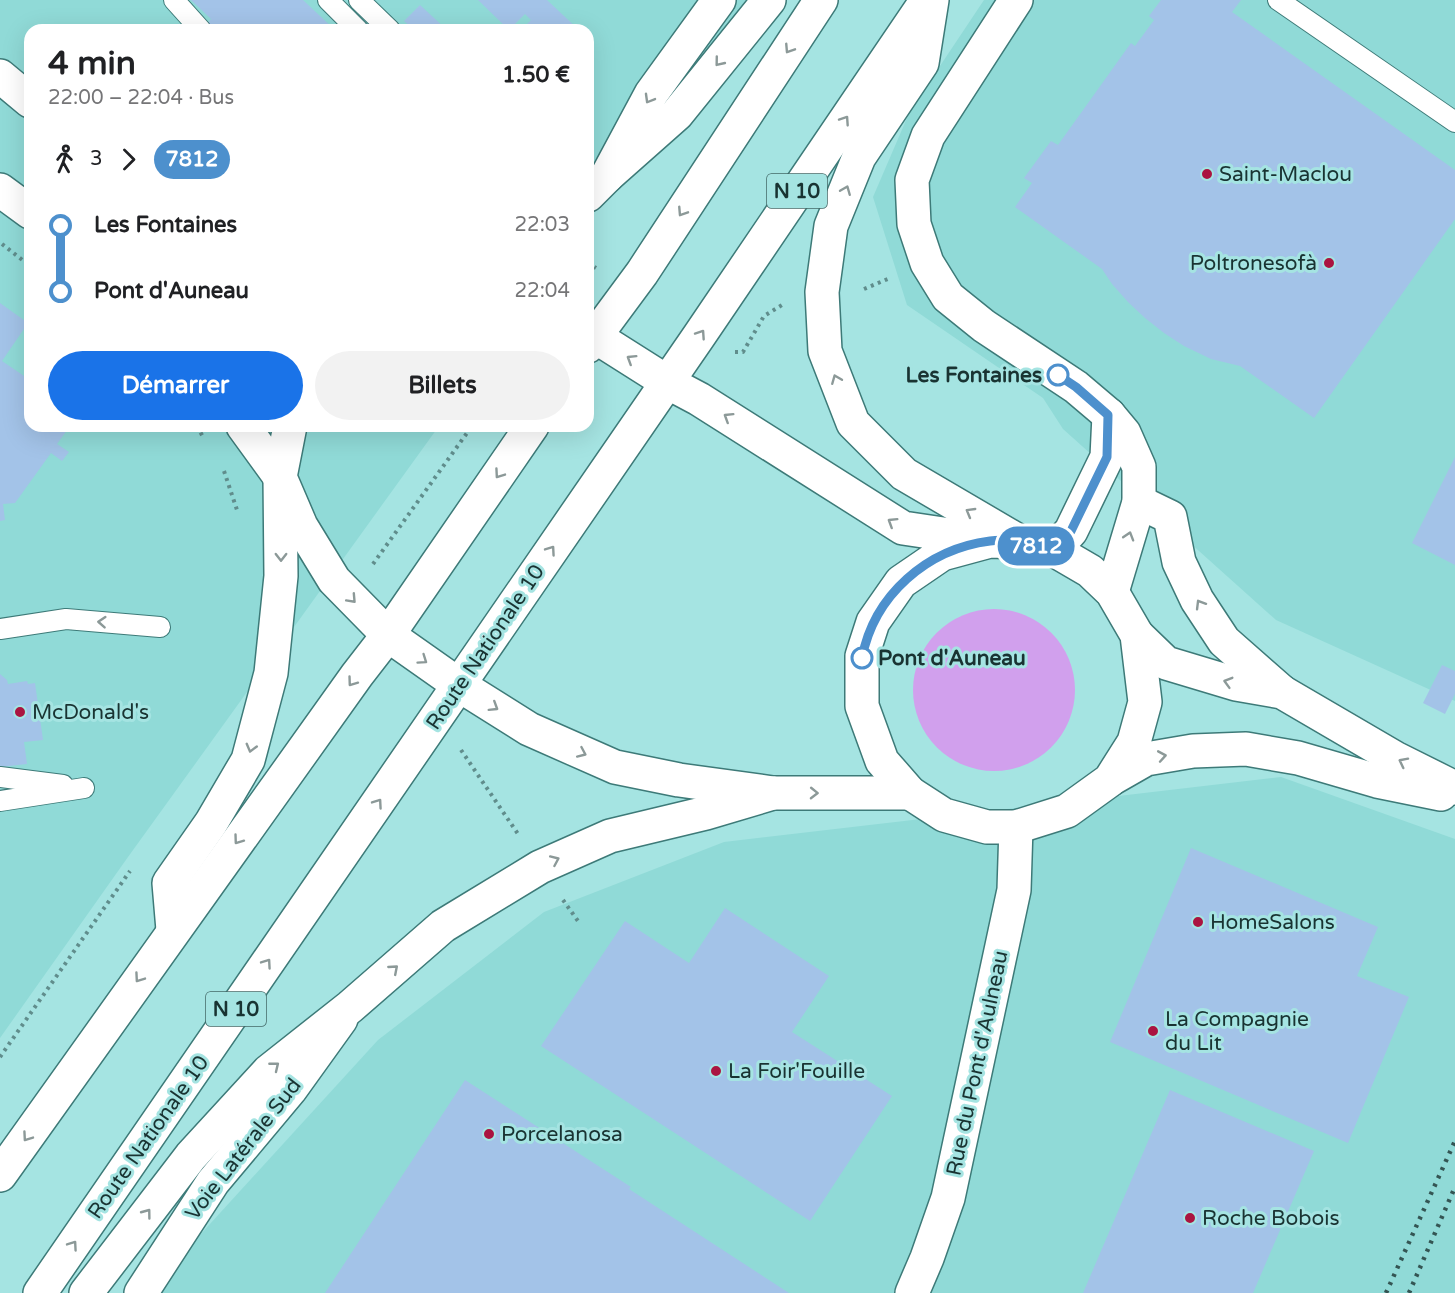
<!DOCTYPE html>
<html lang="fr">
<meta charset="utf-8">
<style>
body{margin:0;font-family:"Varela Round",sans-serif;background:#f2f2f2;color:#202124;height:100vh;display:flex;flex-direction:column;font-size:22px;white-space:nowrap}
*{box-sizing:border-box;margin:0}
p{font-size:20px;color:#757577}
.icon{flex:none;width:33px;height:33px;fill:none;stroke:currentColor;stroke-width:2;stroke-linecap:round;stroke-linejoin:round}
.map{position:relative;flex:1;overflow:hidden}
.side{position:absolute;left:24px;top:24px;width:570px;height:408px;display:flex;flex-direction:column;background:#fff;border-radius:18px;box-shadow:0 6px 24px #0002}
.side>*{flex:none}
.badge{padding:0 12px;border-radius:20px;font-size:21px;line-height:39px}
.map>.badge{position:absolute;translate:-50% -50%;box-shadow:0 0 0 3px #fff}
.legs{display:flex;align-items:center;gap:9px;height:66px;padding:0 24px;font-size:20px}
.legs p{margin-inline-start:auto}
.headline{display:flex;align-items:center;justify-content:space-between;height:102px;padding:0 24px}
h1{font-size:33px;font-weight:800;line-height:45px}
.cta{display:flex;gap:12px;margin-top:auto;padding:12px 24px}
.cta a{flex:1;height:69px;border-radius:36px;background:#1a73e8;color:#fff;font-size:24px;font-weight:800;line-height:69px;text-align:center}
.cta a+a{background:#f2f2f2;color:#202124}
ul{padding:0 24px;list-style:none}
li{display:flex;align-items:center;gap:21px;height:66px;font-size:22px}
li i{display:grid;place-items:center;width:9px;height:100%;margin:0 8px;background:currentColor}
li i::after{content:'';width:15px;height:15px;margin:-8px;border:4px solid;border-radius:50%;background:#fff}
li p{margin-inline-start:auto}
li:first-child i{background:linear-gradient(#0000 50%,currentColor 0)}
li:last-child i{background:linear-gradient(currentColor 50%,#0000 0)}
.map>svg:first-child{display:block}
.built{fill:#90dad7}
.green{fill:#d1a0ed}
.building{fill:#a3c3e8}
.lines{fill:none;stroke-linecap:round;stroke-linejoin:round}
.lane-casing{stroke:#3d7a78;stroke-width:22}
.street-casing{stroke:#3d7a78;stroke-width:36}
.secondary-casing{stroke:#3d7a78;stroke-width:36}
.primary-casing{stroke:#3d7a78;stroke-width:36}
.path{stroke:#608d8c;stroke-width:4;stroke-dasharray:3 4.5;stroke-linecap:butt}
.lane{stroke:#fff;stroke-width:20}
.street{stroke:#fff;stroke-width:33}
.secondary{stroke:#fff;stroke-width:33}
.primary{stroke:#fff;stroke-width:33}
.rail{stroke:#345553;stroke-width:4.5;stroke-dasharray:3 6;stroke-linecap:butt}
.oneway{stroke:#8c9998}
.line-1-casing{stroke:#fff;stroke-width:14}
.line-1{stroke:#4d90cd;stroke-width:9}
.poi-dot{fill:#aa1440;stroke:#a5e4e2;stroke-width:2}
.stop-1-dot{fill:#fff;stroke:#4d90cd;stroke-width:3}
.labels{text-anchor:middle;stroke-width:6;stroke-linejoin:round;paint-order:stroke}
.shield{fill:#a5e4e2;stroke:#436867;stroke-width:1.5}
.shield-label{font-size:20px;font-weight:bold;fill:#193332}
.poi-label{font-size:21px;fill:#193332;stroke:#a5e4e2;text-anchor:start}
.stop-label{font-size:21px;font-weight:bold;fill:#193332;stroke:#a5e4e2;text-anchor:end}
.street-label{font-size:21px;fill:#193332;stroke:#a5e4e2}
</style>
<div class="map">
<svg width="1455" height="1293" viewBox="0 0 1455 1293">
<rect width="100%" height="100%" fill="#a5e4e2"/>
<g class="built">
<path d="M0 0H746L588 219V30H30V426H439L128 857 0 1038Z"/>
<path d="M984 0H1455V701L1276 620 1063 429 1043 398 907 305 873 197 910 111Z"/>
<path d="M1281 777 1455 839V1293H147L378 1040 544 912 724 842Z"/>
</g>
<circle class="green" cx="994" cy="690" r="81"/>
<g class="building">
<path d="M191 0H303L335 30H222L219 27 213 30 207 24 211 19Z"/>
<path d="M478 0H547L579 30H521L531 20 525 14 509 30Z"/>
<path d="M1161 0H1241L1232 12 1455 170V219L1314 418 1240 366 1211 359 1184 346 1164 333 1145 318 1128 302 1112 284 1102 269 1015 207 1032 183 1024 178 1051 141 1058 145 1131 43 1135 46 1154 20 1149 16Z"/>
<path d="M420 5 447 30H414L404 21Z"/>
<path d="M0 303 28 323 2 361 30 380V426H70L57 444 69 452 62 461 51 453 15 503 3 504 5 520 0 521Z"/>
<path d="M1455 457V565L1412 543Z"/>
<path d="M1442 665 1455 671V694L1445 714 1423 703Z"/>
<path d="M0 674 7 680 8 684 27 681 28 684 35 683 43 740 24 742 27 764 0 767Z"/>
<path d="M1191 848 1378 927 1357 976 1409 997 1348 1143 1110 1042Z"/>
<path d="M725 908 829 976 792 1032 892 1096 810 1221 541 1046 625 921 689 963Z"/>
<path d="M465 1080 631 1187 629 1189 789 1293H325Z"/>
<path d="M1170 1090 1314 1151 1253 1293H1083Z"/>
</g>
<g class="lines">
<defs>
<g id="lane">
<path d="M174 0 201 30"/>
<path d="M328 0 358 30"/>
<path d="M359 0 390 30"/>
<path d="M1278 0 1455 122"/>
<path d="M0 629 66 619 160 627"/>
<path d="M0 777 63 785"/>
<path d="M0 801 84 788"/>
</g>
<g id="street">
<path d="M1016 0 928 136 912 180 914 224 927 263 948 297 984 326 1076 387 1109 415 1124 433 1139 467V502L1112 592"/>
<path d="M1139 502 1170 517 1179 562 1197 600 1224 641 1282 692"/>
<path d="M1054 550 1071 531 1107 457 1109 415"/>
<path d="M141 1293 213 1182 290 1090 341 1019"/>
<path d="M912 1293 927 1258 948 1198 1014 890 1016 827"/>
</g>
<g id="secondary">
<path d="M0 76 30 101"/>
<path d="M0 190 30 212"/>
<path d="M588 195 607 176 651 94 719 0"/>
<path d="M588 332 667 382 699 399 903 528 990 541 1020 542 1054 550 1090 571 1112 592 1137 635 1145 702 1134 742 1110 780 1067 811 1016 827H987L944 815 910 793 882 761 862 706V656L873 622 901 582 942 554 990 541"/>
<path d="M243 426 280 477"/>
<path d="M290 426 280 477 301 526 334 580 388 635 459 685 529 729 615 767 679 780 773 793H910"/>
<path d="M1137 635 1166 663 1236 684 1282 692 1395 758 1455 788"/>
<path d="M1111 779 1146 759 1193 751 1246 749 1298 758 1377 781 1441 794"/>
</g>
<g id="primary">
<path d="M932 0 922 63 859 157 831 226 822 292 825 351 853 423 904 474 1020 542"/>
<path d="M607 176 677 114 769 0"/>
<path d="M588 346 642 273 821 0"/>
<path d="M173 930 169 883 211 823 248 760 271 673 281 576 280 477"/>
<path d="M0 1175 357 675 388 635 532 426"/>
<path d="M40 1293 699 336 927 0"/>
<path d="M86 1293 191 1156 269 1071 350 1007 443 926 540 867 610 836 706 813 773 793"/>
</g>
</defs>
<use href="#lane" class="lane-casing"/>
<use href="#street" class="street-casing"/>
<use href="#secondary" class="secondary-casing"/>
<use href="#primary" class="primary-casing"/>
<g class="path">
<path d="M2 244 30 266"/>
<path d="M588 263 596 268"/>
<path d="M864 289 890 278"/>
<path d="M735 352H743L764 316 782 305"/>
<path d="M197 426 203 437"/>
<path d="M224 471 238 513"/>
<path d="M373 564 472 426"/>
<path d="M461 750 518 834"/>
<path d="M563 900 578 921"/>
<path d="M0 1057 130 871"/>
</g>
<use href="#lane" class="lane"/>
<use href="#street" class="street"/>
<use href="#secondary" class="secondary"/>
<use href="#primary" class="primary"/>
<g class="rail">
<path d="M1386 1293 1455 1141"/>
<path d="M1409 1293 1455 1187"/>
</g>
</g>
<defs><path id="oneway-chevron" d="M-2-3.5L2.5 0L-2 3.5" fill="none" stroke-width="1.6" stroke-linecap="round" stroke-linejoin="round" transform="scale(1.5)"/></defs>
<g class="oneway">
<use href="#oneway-chevron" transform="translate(789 49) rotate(123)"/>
<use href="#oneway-chevron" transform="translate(719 62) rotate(129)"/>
<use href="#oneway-chevron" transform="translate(649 99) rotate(120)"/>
<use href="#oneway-chevron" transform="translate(845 120) rotate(-56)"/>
<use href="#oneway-chevron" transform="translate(846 190) rotate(-68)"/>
<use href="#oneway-chevron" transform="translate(682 212) rotate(123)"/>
<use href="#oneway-chevron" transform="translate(701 334) rotate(-56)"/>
<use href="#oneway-chevron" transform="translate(631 359) rotate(-148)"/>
<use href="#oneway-chevron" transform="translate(836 379) rotate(-112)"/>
<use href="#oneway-chevron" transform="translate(728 417) rotate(-148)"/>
<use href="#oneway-chevron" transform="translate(499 474) rotate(125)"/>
<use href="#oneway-chevron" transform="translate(970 512) rotate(-150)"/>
<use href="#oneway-chevron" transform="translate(892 522) rotate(-148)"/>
<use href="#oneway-chevron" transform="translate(1129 536) rotate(-73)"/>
<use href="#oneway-chevron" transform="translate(551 550) rotate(-55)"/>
<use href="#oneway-chevron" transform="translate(281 557) rotate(90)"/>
<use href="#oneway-chevron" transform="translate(352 599) rotate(47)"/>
<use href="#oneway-chevron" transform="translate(1200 604) rotate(-121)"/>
<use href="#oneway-chevron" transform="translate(102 622) rotate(-176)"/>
<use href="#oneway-chevron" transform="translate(423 660) rotate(35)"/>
<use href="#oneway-chevron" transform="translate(352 682) rotate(126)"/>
<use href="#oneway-chevron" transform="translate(1228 682) rotate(-164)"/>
<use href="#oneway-chevron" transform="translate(494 707) rotate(32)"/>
<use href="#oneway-chevron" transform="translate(251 748) rotate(105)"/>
<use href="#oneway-chevron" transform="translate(582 753) rotate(24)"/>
<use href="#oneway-chevron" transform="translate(1162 756) rotate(-10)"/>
<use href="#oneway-chevron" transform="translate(1403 762) rotate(-153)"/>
<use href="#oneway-chevron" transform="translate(814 793) rotate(1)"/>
<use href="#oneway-chevron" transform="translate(378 803) rotate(-55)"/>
<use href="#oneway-chevron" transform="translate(238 840) rotate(126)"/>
<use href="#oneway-chevron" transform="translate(555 860) rotate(-24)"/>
<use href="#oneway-chevron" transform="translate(267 963) rotate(-55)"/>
<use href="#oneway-chevron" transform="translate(394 969) rotate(-41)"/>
<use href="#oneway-chevron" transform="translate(139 978) rotate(125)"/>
<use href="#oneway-chevron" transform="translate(275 1066) rotate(-39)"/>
<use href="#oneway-chevron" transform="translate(27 1137) rotate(125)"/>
<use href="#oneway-chevron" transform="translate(147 1213) rotate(-53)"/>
<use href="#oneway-chevron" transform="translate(73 1245) rotate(-55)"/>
</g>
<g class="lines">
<defs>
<path id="line-1" d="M862 658C874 595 927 549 990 541 1011 538 1033 545 1054 550L1071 531 1107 457 1108 415 1076 387 1058 375"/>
</defs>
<use href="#line-1" class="line-1-casing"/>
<use href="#line-1" class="line-1"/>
</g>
<g class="poi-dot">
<circle cx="1207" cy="174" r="6"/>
<circle cx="1329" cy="263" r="6"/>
<circle cx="20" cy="712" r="6"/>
<circle cx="1198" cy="922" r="6"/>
<circle cx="1153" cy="1031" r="6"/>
<circle cx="716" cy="1071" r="6"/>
<circle cx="489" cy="1134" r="6"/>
<circle cx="1190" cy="1218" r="6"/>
</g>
<g class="stop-1-dot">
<circle cx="1058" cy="375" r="10"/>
<circle cx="862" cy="658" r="10"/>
</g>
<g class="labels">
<g class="shield">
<rect x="767" y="174" width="60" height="34" rx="4.5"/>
<rect x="206" y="992" width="60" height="34" rx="4.5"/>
</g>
<g class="shield-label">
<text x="797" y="198">N 10</text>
<text x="236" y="1016">N 10</text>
</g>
<g class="poi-label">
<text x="1219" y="181">Saint-Maclou</text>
<text x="1317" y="270" text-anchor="end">Poltronesofà</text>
<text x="32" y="719">McDonald's</text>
<text x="1210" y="929">HomeSalons</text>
<text x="1165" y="1026">La Compagnie<tspan x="1165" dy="24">du Lit</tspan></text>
<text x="728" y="1078">La Foir'Fouille</text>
<text x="501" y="1141">Porcelanosa</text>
<text x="1202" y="1225">Roche Bobois</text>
</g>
<g class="stop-label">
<text x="1042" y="382">Les Fontaines</text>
<text x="878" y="665" text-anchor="start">Pont d'Auneau</text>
</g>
<g class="street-label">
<text transform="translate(485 647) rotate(-56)" y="7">Route Nationale 10</text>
<text transform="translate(977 1063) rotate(-78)" y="7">Rue du Pont d'Aulneau</text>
<text transform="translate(148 1137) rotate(-55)" y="7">Route Nationale 10</text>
<text transform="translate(243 1149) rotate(-52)" y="7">Voie Latérale Sud</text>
</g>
</g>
</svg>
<b class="badge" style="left:1036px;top:546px;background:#4d90cd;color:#fff">7812</b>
<section class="side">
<div class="headline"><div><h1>4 min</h1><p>22:00 – 22:04 · Bus</p></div><b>1.50 €</b></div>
<div class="legs"><svg class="icon" aria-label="walk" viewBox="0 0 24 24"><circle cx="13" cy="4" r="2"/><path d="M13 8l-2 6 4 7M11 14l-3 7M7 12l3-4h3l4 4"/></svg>3<svg class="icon" aria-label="forward" viewBox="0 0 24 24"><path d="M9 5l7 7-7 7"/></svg><b class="badge" style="background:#4d90cd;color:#fff">7812</b></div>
<ul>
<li><i style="color:#4d90cd"></i><b>Les Fontaines</b><p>22:03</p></li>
<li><i style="color:#4d90cd"></i><b>Pont d'Auneau</b><p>22:04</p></li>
</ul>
<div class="cta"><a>Démarrer</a><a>Billets</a></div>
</section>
</div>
